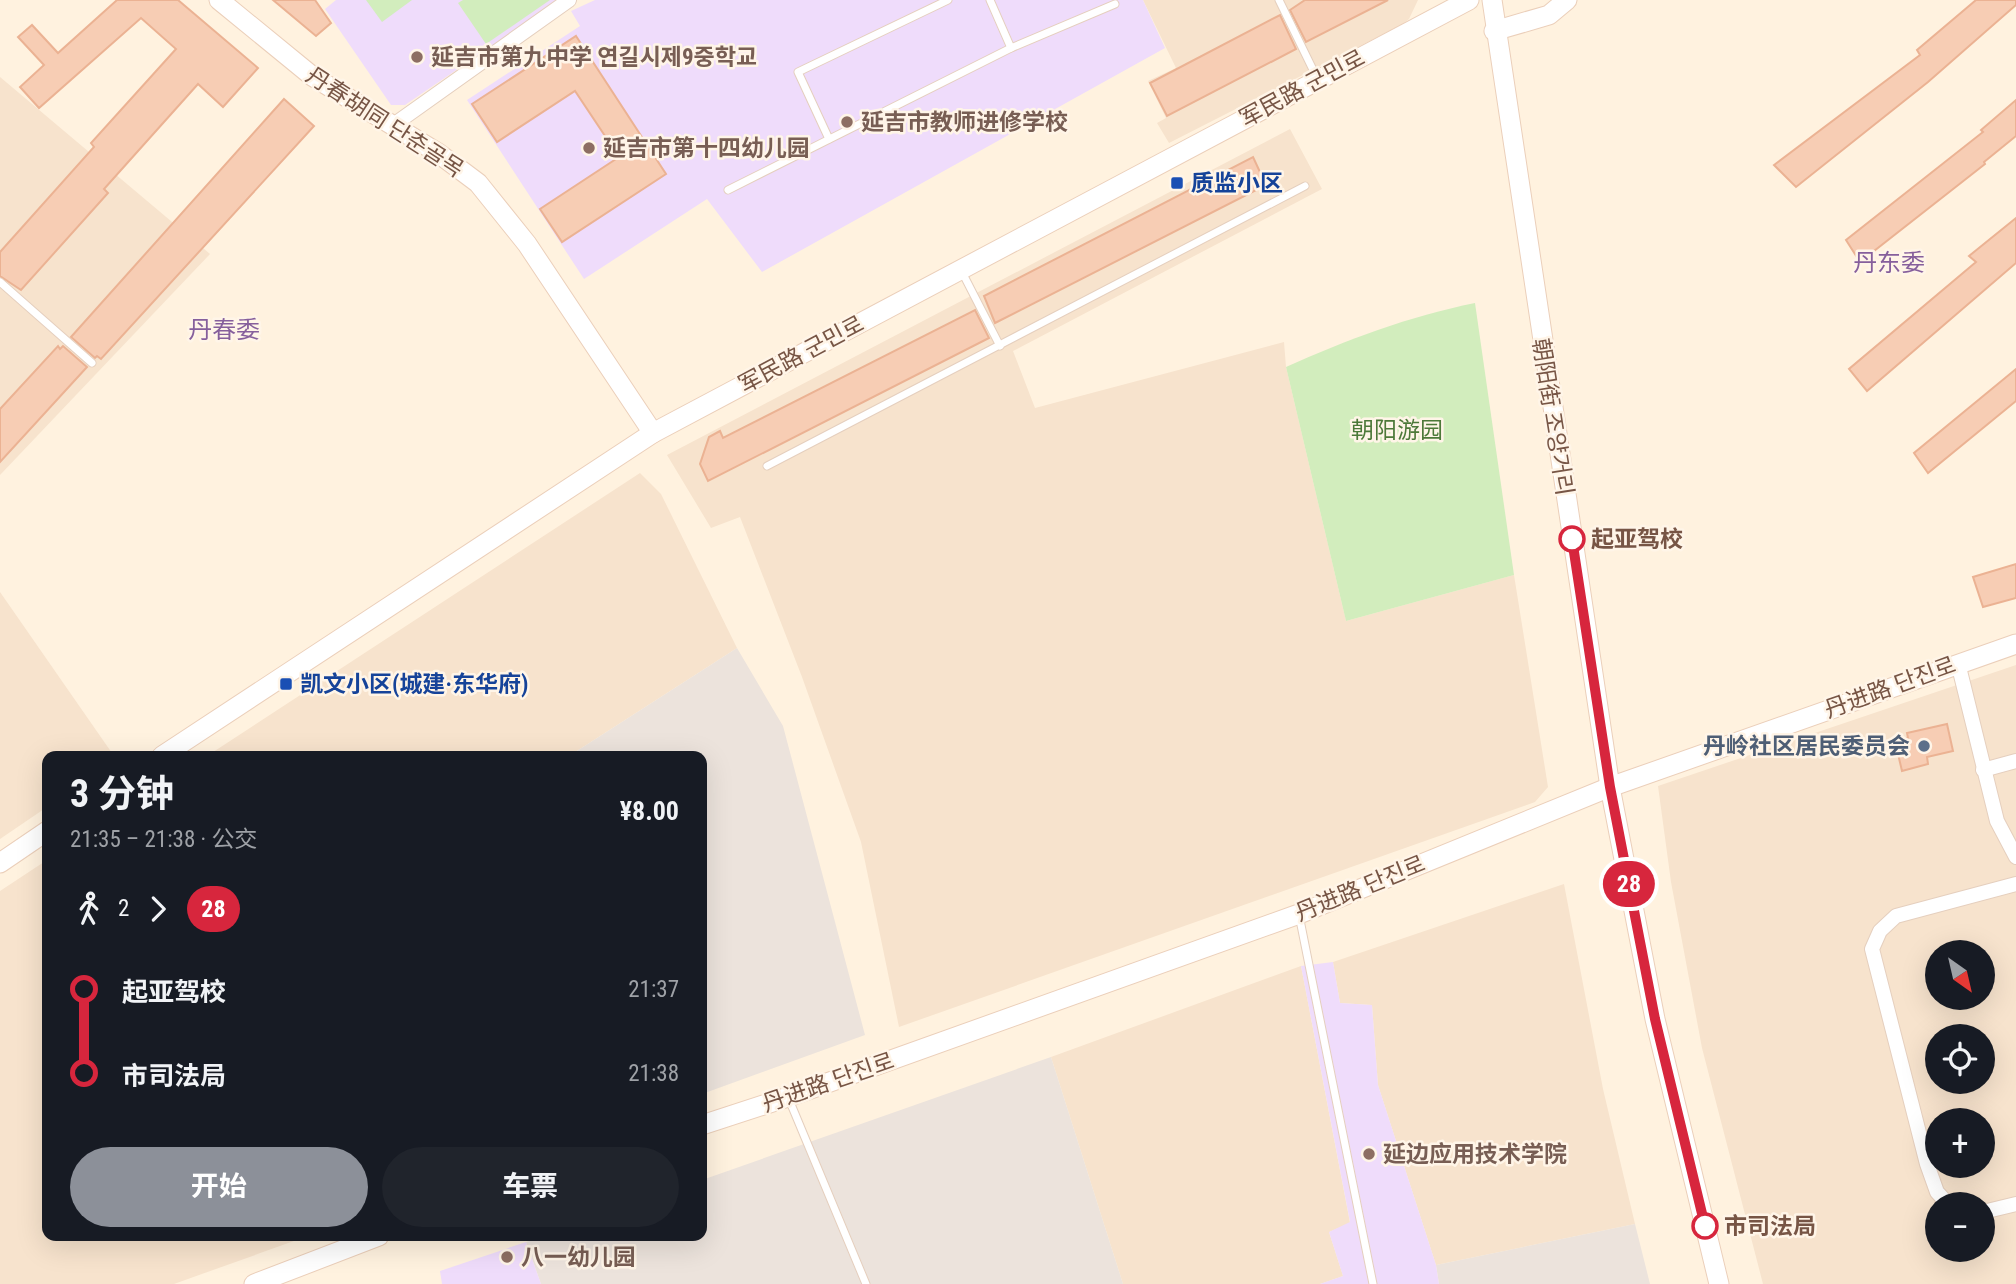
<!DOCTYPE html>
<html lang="zh">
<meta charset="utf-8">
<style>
body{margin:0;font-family:"Roboto Condensed","Noto Sans SC","Noto Sans KR",sans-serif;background:#20242c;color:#f1f3f6;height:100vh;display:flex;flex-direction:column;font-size:26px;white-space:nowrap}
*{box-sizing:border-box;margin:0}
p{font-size:23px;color:#9ea1a6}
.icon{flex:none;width:38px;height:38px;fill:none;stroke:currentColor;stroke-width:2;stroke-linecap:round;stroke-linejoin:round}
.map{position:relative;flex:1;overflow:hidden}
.panel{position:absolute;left:42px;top:751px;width:665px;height:490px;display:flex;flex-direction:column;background:#171b24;border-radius:14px;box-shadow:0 7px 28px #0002}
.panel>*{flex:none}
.badge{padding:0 14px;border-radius:23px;font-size:24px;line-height:46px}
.needle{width:46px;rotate:146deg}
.tools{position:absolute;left:1925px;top:940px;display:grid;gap:14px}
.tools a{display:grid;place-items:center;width:70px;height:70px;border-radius:50%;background:#171b24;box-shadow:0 7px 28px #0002;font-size:35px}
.map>.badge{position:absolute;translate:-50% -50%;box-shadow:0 0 0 4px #fff}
.legs{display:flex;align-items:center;gap:10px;height:77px;padding:0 28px;font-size:23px}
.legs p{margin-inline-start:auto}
.head{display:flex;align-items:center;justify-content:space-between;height:119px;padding:0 28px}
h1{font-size:38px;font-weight:700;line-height:52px}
.primary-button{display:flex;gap:14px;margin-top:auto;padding:14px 28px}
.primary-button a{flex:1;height:80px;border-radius:42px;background:#8c9099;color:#fff;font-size:28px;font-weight:700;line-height:80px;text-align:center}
.primary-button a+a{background:#20242c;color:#f1f3f6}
ul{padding:0 28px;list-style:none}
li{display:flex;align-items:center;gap:24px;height:84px;font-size:26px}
li i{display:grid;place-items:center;width:10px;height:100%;margin:0 9px;background:currentColor}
li i::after{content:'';width:18px;height:18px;margin:-9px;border:5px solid;border-radius:50%;background:#171b24}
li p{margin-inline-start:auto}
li:first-child i{background:linear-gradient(#0000 50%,currentColor 0)}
li:last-child i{background:linear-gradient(currentColor 50%,#0000 0)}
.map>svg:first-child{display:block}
.residential{fill:#f7e3cd;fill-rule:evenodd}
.industrial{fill:#ece3dc}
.education{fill:#efdcfb}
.green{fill:#d2edbd}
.building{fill:#f7cdb4;stroke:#ebb293;stroke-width:2}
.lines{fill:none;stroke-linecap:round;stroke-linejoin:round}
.lane-casing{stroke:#e5cfbe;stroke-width:9}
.street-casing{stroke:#e5cfbe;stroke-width:16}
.secondary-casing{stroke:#ebcfba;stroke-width:21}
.lane{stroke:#fff;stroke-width:7}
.street{stroke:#fff;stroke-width:14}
.secondary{stroke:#fff;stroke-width:19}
.line-1-casing{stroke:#fff;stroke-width:16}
.line-1{stroke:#d7263d;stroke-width:10}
.education-dot{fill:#8d6e63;stroke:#fff5e8;stroke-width:2.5}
.transit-dot{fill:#1a4fb4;stroke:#fff5e8;stroke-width:2.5}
.stop-1-dot{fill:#fff;stroke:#d7263d;stroke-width:3.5}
.service-dot{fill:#5c6f8a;stroke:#fff5e8;stroke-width:2.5}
.labels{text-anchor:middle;stroke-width:5;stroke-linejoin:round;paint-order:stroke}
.education-label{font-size:23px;font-weight:bold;fill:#785e54;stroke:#fff5e8;text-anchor:start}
.street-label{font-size:23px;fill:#775545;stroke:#fff5e8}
.transit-label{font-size:23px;font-weight:bold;fill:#164399;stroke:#fff5e8;text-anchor:start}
.park-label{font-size:23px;fill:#4d7939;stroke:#fff5e8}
.stop-label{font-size:23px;font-weight:bold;fill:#775545;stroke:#fff5e8;text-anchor:start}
.service-label{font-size:23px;font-weight:bold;fill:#4e5e75;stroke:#fff5e8;text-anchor:end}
.neighbourhood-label{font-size:24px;fill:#865f9c;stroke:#fff5e8}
</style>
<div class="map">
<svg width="2016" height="1284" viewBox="0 0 2016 1284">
<rect width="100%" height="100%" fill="#fff2df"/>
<g class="residential">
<path d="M1143 0H1418L1409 19 1403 24 1169 143 1157 123 1166 118 1148 81 1176 68Z"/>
<path d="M0 77 210 254 0 475Z"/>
<path d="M1290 129 1322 189 1013 351 1035 408 1284 342 1286 367 1346 621 1514 575 1548 787 1535 802 899 1027 861 842 802 677 740 517 711 528 667 455Z"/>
<path d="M640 473 661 494 737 648 569 756H207Z"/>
<path d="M0 592 114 756H47V807L0 839Z"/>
<path d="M2016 665V1284H1763L1702 1048 1671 882 1658 786ZM1937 952H1983V998H1937ZM1937 1036H1983V1082H1937ZM1937 1120H1983V1166H1937ZM1937 1204H1983V1250H1937Z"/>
<path d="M47 860V1236H308L174 1284H0V891Z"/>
<path d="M1564 884 1603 1089 1635 1224 1436 1265 1378 1085 1372 1005 1340 1003 1333 962Z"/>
<path d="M1301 966 1350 1223 1329 1232 1343 1276 1320 1284H1123L1051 1057Z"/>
</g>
<g class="industrial">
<path d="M737 648 783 726 865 1035 702 1094V756H569Z"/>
<path d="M1051 1057 1123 1284H541L526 1242 545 1236H702V1180Z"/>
<path d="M1635 1224 1650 1284H1439L1436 1265Z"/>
</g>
<g class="education">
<path d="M336 0H559L405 105H391L325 9Z"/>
<path d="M595 0H1143L1165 48 762 272 707 199 584 279 467 100 580 26 571 11Z"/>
<path d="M1333 962 1340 1003 1372 1005 1378 1085 1436 1265 1439 1284H1320L1343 1276 1329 1232 1350 1222 1301 966Z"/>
<path d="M526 1242 541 1284H442L440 1271Z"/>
</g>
<g class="green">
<path d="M366 0H412L382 22Z"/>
<path d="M463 0H550L486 44 458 3Z"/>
<path d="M1475 303 1514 575 1346 621 1286 367C1346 340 1410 316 1475 303Z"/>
</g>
<g class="building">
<path d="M117 0H178L258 68 223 107 198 84 104 189 108 193 21 290 0 276V252L94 147 91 143 176 49 141 18 39 108 20 87 44 65 18 37 32 25 58 53Z"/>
<path d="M273 0H315L331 23 316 36Z"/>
<path d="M1305 0H1388L1306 42 1290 10Z"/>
<path d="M1976 0H2016V5L1928 82 1796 187 1774 165 1920 55 1917 50Z"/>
<path d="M1280 15 1296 49 1167 116 1150 83Z"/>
<path d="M576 36 666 174 562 242 540 209 619 157 575 91 497 142 472 104Z"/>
<path d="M284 99 314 126 101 359 97 356 95 358 71 337Z"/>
<path d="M2016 100V136L1984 162 1985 164 1860 262 1846 240 1983 132 1981 130Z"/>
<path d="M1253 157 1266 185 995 323 984 296Z"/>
<path d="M2016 218V263L1867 391 1849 369 1976 262 1969 256Z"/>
<path d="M975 310 989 338 708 481 700 464 709 437 720 431 723 438Z"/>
<path d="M58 346 60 349 63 346 87 367 0 462V409Z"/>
<path d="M2016 369V401L1928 473 1914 453Z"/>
<path d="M2016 564V598L1983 607 1973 577Z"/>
<path d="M1947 724 1953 751 1927 757 1928 764 1902 771 1895 741 1908 738 1907 733Z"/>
</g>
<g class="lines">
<defs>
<g id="lane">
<path d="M990 0 1011 48"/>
<path d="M1279 0 1317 78"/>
<path d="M829 139 798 72 948 0"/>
<path d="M728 190 1011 48 1115 4"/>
<path d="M962 272 1000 346"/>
<path d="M0 282 92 363"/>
<path d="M767 466 1305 186"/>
<path d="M1299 915 1373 1284"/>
<path d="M788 1097 866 1284"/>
</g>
<g id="street">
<path d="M392 126 569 0"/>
<path d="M1958 663 1997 821 2016 857"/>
<path d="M1983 770 2016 761"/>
<path d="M1948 1204 1937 1192 1927 1164 1872 949 1880 931 1896 916 2016 884"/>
<path d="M1983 1212 2016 1204"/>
</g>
<g id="secondary">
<path d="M219 0 312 76 438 153 478 183 527 244 653 433"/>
<path d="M1492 0 1610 787 1655 1019 1719 1284"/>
<path d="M1494 31 1549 15 1567 0"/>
<path d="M162 756 653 433 1469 0"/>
<path d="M0 863 47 831"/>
<path d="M702 1125 788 1097 1299 914 1610 787 2016 644"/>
<path d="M254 1284 379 1236"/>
</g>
</defs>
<use href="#lane" class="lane-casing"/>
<use href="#street" class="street-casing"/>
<use href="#secondary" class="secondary-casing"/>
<use href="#lane" class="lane"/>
<use href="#street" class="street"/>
<use href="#secondary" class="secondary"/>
</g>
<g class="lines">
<defs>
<path id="line-1" d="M1572 539 1610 787 1655 1019 1705 1226"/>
</defs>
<use href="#line-1" class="line-1-casing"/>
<use href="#line-1" class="line-1"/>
</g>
<g class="education-dot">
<circle cx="417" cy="57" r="7"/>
<circle cx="847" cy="122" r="7"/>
<circle cx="589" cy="148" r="7"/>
<circle cx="1369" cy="1154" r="7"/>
<circle cx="507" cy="1257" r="7"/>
</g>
<g class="transit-dot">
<rect x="1170" y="176" width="14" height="14" rx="3.5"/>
<rect x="279" y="677" width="14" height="14" rx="3.5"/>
</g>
<g class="stop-1-dot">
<circle cx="1572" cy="539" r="12"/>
<circle cx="1705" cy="1226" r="12"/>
</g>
<circle class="service-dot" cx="1924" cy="746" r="7"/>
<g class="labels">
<g class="education-label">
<text x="431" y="65">延吉市第九中学 연길시제9중학교</text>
<text x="861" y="130">延吉市教师进修学校</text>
<text x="603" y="156">延吉市第十四幼儿园</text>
<text x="1383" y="1162">延边应用技术学院</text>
<text x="521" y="1265">八一幼儿园</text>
</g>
<g class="street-label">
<text transform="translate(1302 88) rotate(-28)" y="8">军民路 군민로</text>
<text transform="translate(385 122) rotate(33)" y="8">丹春胡同 단춘골목</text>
<text transform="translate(801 354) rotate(-28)" y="8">军民路 군민로</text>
<text transform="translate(1553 417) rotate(81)" y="8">朝阳街 조양거리</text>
<text transform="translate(1890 687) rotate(-20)" y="8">丹进路 단진로</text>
<text transform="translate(1360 888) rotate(-22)" y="8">丹进路 단진로</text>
<text transform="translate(828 1082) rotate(-19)" y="8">丹进路 단진로</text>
</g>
<g class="transit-label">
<text x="1191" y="191">质监小区</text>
<text x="300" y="692">凯文小区(城建·东华府)</text>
</g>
<g class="park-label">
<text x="1397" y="438">朝阳游园</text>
</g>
<g class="stop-label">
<text x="1591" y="547">起亚驾校</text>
<text x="1724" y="1234">市司法局</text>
</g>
<g class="service-label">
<text x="1910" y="754">丹岭社区居民委员会</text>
</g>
<g class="neighbourhood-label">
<text x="1889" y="271">丹东委</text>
<text x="224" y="338">丹春委</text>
</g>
</g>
</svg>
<div class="tools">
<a><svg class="needle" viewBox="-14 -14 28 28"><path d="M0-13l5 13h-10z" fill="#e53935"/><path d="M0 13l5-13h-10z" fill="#9ea1a6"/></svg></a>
<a><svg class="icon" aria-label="locate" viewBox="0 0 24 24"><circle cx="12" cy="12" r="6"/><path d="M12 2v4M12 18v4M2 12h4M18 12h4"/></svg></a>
<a>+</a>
<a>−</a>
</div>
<b class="badge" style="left:1629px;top:884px;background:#d7263d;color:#fff">28</b>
<section class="panel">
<div class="head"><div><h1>3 分钟</h1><p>21:35 – 21:38 · 公交</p></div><b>¥8.00</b></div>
<div class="legs"><svg class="icon" aria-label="walk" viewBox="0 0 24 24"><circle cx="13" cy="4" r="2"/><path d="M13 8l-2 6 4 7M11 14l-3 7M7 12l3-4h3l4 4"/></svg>2<svg class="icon" aria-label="forward" viewBox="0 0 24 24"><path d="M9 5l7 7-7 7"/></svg><b class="badge" style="background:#d7263d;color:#fff">28</b></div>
<ul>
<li><i style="color:#d7263d"></i><b>起亚驾校</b><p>21:37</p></li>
<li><i style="color:#d7263d"></i><b>市司法局</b><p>21:38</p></li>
</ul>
<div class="primary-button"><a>开始</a><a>车票</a></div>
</section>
</div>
